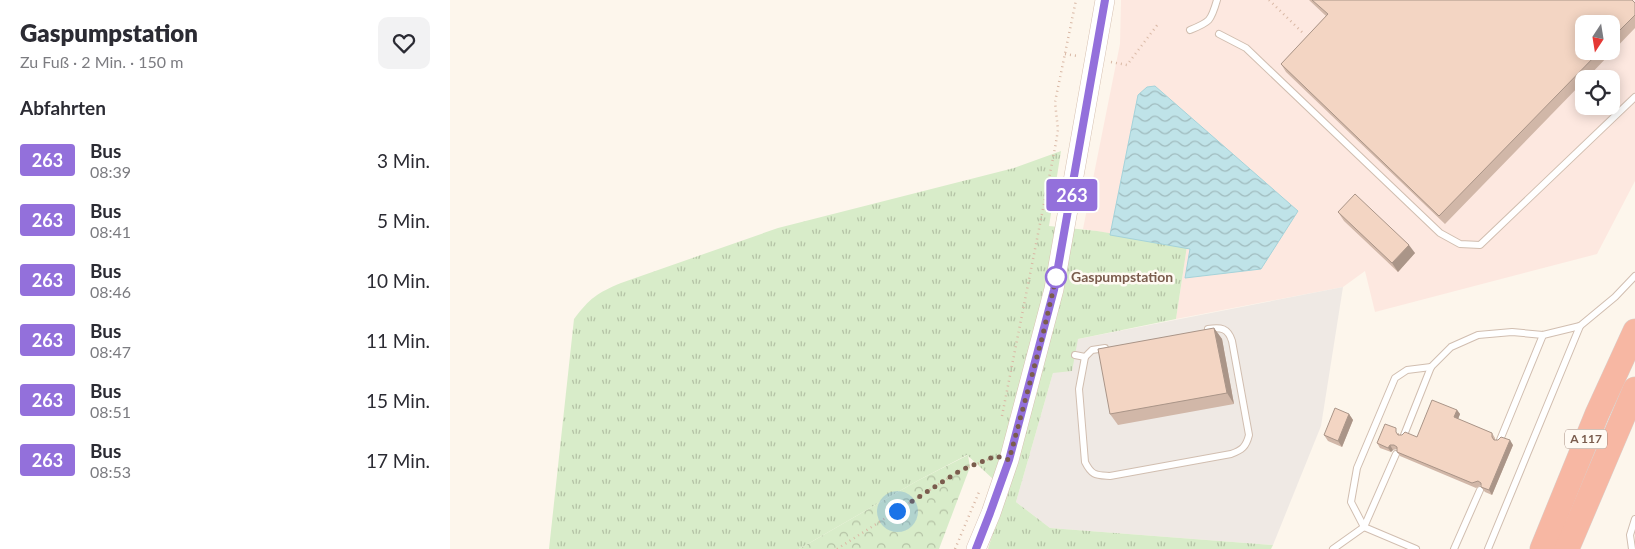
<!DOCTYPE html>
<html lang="de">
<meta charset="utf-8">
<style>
body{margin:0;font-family:Lato,sans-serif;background:#f2f2f3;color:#2b2b33;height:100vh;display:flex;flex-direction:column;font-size:19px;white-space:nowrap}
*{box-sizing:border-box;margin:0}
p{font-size:16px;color:#7c7c81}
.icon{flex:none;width:28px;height:28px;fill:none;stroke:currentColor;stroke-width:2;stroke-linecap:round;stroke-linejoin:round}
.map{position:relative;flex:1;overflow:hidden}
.side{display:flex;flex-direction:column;background:#fff;width:450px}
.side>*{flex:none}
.badge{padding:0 10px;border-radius:4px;font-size:18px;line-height:32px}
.needle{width:32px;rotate:192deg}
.fabs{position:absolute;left:1125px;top:15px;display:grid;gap:10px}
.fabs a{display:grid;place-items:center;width:45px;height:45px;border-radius:10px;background:#fff;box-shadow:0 2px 12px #0003;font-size:25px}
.you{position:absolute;width:25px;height:25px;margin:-12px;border:4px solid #fff;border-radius:50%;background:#1a73e8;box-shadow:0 0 0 8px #1a73e833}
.map>.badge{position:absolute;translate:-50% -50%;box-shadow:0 0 0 2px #fff}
h2{padding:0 20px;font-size:19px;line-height:45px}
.round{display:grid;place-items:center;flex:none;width:52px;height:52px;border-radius:10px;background:#f2f2f3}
.summary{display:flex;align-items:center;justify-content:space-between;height:85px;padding:0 20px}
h1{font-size:24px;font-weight:800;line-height:38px}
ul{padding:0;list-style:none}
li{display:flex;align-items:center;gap:15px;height:60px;padding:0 20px}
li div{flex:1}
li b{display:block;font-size:19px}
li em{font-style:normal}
li .badge{min-width:55px;font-weight:700;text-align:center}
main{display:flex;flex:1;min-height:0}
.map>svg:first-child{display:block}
.commercial{fill:#fde8e0;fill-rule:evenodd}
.industrial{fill:#efe9e4}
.grass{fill:url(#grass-tufts)}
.forest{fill:url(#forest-crowns)}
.water{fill:url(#water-waves);stroke:#a5d3da}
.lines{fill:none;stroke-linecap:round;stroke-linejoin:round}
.service-casing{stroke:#d1beb0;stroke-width:8}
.secondary-casing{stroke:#d6c0b0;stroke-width:20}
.motorway-casing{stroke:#dad1cd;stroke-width:25}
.path{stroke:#d9b8a5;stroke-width:2.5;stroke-dasharray:1 4;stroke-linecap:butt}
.service{stroke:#fff;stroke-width:6}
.secondary{stroke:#fff;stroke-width:19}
.motorway{stroke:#f7b7a3;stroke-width:24}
.wall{fill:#d1b7a8;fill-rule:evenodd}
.shaded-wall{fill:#aa9588}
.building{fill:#f3d5c3;stroke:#aa9588}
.line-casing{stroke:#fff;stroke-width:11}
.line{stroke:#9370db;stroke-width:8}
.walk{stroke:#7a5c4d;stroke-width:5;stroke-dasharray:0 9}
.stop-dot{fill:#fff;stroke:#9370db;stroke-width:2.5}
.labels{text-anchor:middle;stroke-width:5;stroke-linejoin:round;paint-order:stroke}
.shield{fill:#fffaf3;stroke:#a28b7f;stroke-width:1}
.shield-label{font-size:12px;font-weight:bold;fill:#7a5c4d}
.stop-label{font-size:14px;font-weight:bold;fill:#7a5c4d;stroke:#fffaf3;text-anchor:start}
</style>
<main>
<section class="side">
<div class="summary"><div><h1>Gaspumpstation</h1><p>Zu Fuß · 2 Min. · 150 m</p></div><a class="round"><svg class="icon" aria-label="heart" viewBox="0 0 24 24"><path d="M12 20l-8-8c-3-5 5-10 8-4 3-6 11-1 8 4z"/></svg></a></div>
<h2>Abfahrten</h2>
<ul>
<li><span class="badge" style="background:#9370db;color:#fff">263</span><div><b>Bus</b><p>08:39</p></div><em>3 Min.</em></li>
<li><span class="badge" style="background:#9370db;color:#fff">263</span><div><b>Bus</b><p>08:41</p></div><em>5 Min.</em></li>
<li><span class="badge" style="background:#9370db;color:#fff">263</span><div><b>Bus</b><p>08:46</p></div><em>10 Min.</em></li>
<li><span class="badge" style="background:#9370db;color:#fff">263</span><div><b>Bus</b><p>08:47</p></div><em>11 Min.</em></li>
<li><span class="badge" style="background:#9370db;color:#fff">263</span><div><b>Bus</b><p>08:51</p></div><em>15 Min.</em></li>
<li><span class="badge" style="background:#9370db;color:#fff">263</span><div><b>Bus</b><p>08:53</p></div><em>17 Min.</em></li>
</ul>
</section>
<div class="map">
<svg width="1185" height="549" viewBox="0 0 1185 549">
<defs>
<pattern id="grass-tufts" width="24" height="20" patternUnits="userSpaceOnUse" patternTransform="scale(1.25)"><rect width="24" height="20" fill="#d8ecc9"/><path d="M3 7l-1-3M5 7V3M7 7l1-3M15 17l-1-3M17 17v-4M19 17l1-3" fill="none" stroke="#b4c2a5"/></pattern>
<pattern id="forest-crowns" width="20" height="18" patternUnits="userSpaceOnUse" patternTransform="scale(1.25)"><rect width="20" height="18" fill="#d8ecc9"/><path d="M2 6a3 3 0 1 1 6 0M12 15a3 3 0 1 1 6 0" fill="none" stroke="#b4c2a5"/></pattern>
<pattern id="water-waves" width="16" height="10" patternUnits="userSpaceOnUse" patternTransform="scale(1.25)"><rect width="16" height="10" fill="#bfe3e8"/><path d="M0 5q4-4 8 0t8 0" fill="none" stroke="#a0bbbe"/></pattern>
</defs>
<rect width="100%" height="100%" fill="#fdf6ec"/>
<path class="commercial" d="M671 0H1185V181L1147 254 925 312 915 271 893 287 726 319 737 246 633 229 670 44ZM1134 24H1161V51H1134ZM1134 79H1161V106H1134Z"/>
<path class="industrial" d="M893 287 871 426 823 545 600 528 566 502 603 373 628 339Z"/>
<path class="grass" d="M611 151 599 226 647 231 737 246 726 319 628 339 622 371 603 373 566 502 600 528 823 545 821 549H538L556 491 517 455 467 481 349 549H99L124 319C140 298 147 293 171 283L328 228 564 168Z"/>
<path class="forest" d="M518 455 520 467 489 549H349L467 481Z"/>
<path class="water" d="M705 86 848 211 811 269 735 278 740 249 660 235 688 95 697 87Z"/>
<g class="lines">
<defs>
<g id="service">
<path d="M740 30C760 22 761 21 767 0"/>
<path d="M769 34 796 48 990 233 1010 244 1030 245 1185 97"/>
<path d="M625 355 635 357 642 350 655 348"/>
<path d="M635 357 629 389 635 462C642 476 646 475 660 476L781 454C792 450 796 447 799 435L782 341C778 328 771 327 758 329"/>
<path d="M954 435 981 367 1001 347 1028 335 1062 332 1093 335 1130 326 1165 297 1185 276"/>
<path d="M1050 440 1093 335"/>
<path d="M883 549 914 527 946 454"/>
<path d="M966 549 914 527 901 502 907 468 945 378 957 370 981 367"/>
<path d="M1004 549 1030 490"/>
<path d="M1038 549 1130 326"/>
<path d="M1182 549 1180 535 1185 519"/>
</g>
<path id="secondary" d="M526 549 541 513 559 460 604 289 655 0"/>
<g id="motorway">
<path d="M1092 549 1147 414 1185 331"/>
<path d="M1117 549 1185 389"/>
</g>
</defs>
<use href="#service" class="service-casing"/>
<use href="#secondary" class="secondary-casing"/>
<use href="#motorway" class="motorway-casing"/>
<g class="path">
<path d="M819 0 854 34"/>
<path d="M615 54 628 56"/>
<path d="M661 62 677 65 708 24"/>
<path d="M552 416 605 148 608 130 605 102 626 0"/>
<path d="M387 549 511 470 542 458"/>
<path d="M505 549 529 492"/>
</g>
<use href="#service" class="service"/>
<use href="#secondary" class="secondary"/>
<use href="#motorway" class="motorway"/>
</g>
<g class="wall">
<path d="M859 0H1182L1185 3V28L1136 79H1134V81L995 224 836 72 831 64 876 16ZM1161 24V51H1134Z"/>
<path d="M888 212 965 253 948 272 894 221Z"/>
<path d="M764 328 772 339 784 404 668 425 660 414Z"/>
<path d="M1007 410 1010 414 1008 419 1042 433 1045 438V440L1063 445 1042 495 1035 492 1031 487V485L1026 488 950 456 947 452V449L943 450 941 452 930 448 927 443 949 433V435L967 437Z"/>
<path d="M899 414 903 420 892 447 878 441 874 435Z"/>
</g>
<g class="shaded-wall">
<path d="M959 245 965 253 948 272 942 263Z"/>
<path d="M764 328 772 339 784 404 777 393Z"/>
<path d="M1007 410 1010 414 1007 422 1004 417Z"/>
<path d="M899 414 903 420 892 447 888 441Z"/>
<path d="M1060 440 1063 445 1042 495 1039 490Z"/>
<path d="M940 445 943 450 941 452 938 448Z"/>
</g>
<g class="building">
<path d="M862 0H1182L1185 3V15L1161 39V24H1134V51H1150L989 216 831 64 878 14Z"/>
<path d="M905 194 959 245 942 263 888 212Z"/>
<path d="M764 328 777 393 660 414 648 349Z"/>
<path d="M982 400 1007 410 1004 417 1042 433V437L1044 440H1048L1051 437 1060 440 1039 490 1031 487V483L1028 481 1022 483 947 452V447L944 445H940L938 448 927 443 935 424 946 428V432L948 435H952L955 432 967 437Z"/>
<path d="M885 408 899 414 888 441 874 435Z"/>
</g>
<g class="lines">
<defs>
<path id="line" d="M526 549 540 513 559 460 604 290 655 0"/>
</defs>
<use href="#line" class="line-casing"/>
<use href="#line" class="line"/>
<path class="walk" d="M447 511 511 470 546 456 559 460 592 338 607 274 606 277"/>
</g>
<circle class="stop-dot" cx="606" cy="277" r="10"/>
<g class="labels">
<rect class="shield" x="1115" y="429.5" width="42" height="19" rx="4"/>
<g class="shield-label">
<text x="1136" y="443">A 117</text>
</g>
<g class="stop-label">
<text x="621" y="282">Gaspumpstation</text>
</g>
</g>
</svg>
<div class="fabs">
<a><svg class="needle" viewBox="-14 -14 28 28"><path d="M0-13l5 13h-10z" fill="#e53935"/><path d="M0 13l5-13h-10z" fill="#7c7c81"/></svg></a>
<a><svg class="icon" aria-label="locate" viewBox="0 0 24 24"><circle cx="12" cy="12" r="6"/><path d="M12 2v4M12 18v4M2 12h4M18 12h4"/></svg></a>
</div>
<div class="you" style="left:447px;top:511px"></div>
<b class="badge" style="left:622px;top:195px;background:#9370db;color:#fff">263</b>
</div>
</main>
